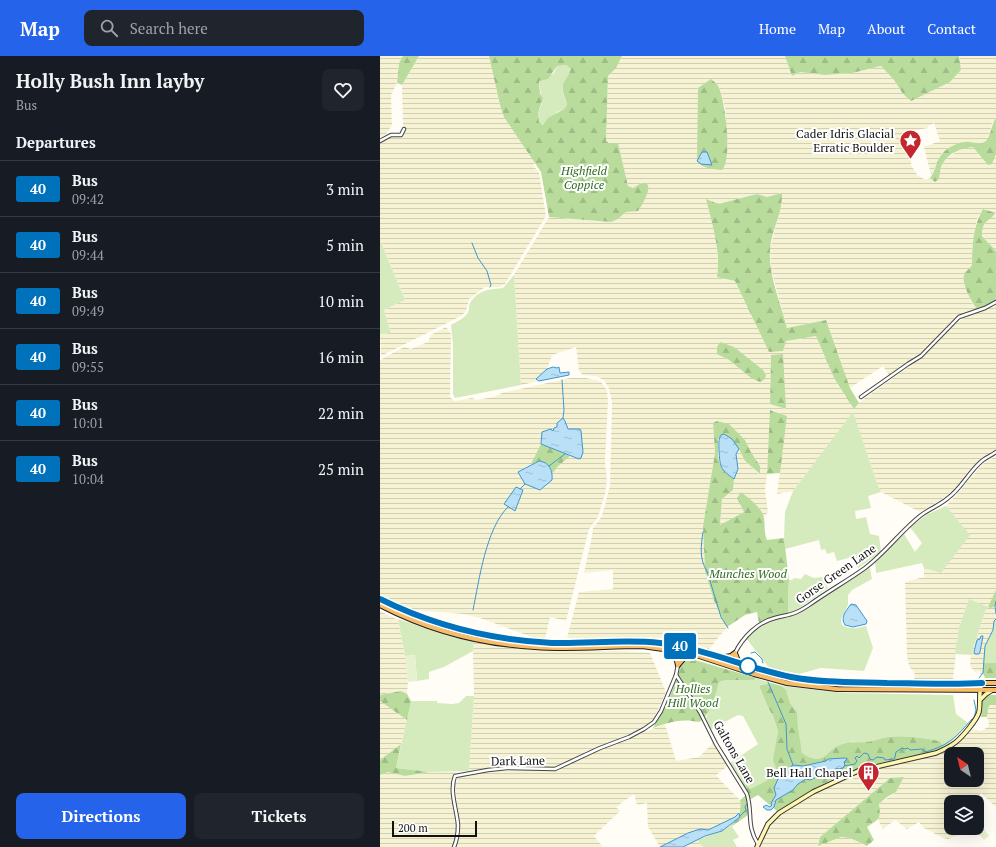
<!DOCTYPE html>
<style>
body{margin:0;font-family:"PT Serif",serif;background:#20242c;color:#f1f3f6;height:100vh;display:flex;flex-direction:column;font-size:15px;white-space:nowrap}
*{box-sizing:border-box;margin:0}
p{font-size:13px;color:#9ea1a6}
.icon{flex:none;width:22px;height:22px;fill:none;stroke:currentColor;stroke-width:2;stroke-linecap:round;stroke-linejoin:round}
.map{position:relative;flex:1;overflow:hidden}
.details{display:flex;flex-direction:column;background:#171b24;width:380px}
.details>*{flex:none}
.badge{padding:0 8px;border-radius:3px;font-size:14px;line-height:26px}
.needle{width:26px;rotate:325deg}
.fabs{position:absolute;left:564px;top:691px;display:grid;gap:8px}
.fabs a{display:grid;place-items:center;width:40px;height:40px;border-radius:8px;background:#171b24;box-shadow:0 4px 16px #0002;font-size:20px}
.scale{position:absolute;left:12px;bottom:10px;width:85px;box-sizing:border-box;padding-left:4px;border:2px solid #111;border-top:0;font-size:11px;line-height:14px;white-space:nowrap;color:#111;-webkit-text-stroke:3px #fff;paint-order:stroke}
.map>.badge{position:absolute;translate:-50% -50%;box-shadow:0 0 0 2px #fff}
h2{padding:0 16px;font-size:15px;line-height:36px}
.round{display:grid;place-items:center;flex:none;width:42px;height:42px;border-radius:8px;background:#20242c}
.headline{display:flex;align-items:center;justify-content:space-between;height:68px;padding:0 16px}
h1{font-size:19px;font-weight:700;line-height:30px}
.primary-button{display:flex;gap:8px;margin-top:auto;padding:8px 16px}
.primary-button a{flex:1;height:46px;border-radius:8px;background:#2563eb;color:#fff;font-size:16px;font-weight:700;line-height:46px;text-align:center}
.primary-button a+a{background:#20242c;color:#f1f3f6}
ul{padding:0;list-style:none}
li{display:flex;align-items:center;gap:12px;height:56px;padding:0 16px;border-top:1px solid #363941}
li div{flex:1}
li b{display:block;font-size:15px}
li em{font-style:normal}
li .badge{min-width:44px;font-weight:700;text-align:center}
header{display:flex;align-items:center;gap:24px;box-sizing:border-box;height:56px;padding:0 20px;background:#2563eb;color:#fff}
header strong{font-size:19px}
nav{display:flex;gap:22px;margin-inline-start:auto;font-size:14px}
.search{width:280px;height:36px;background:#20242c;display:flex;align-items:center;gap:10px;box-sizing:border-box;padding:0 14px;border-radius:8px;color:#9ea1a6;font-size:15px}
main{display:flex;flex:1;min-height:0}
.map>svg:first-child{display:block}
.farmland{fill:url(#farmland-rules);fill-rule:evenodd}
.grass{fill:#d5ebbd}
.forest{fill:url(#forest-firs);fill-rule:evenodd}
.pitch{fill:#e6f2cf}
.water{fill:url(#water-ripples);stroke:#3f96cf}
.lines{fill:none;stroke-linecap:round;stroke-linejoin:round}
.stream{stroke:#3f96cf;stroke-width:1}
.minor-casing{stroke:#444;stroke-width:4.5}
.secondary-casing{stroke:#333;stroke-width:5.5}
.trunk-casing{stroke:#222;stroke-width:6}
.minor{stroke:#fff;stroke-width:2.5}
.secondary{stroke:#fff6b0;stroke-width:3.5}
.trunk{stroke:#f7bc64;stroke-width:4}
.line-casing{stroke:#fff;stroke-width:9}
.line{stroke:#0072bc;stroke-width:6}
.stop-dot{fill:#fff;stroke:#0072bc;stroke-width:2}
.labels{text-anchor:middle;stroke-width:4;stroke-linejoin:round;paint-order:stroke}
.poi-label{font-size:12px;fill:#111;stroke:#fff;text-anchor:end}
.park-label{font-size:12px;font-style:italic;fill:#2f6b1f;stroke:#fff}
.street-label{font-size:12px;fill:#111;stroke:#fff}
</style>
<header>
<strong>Map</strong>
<div class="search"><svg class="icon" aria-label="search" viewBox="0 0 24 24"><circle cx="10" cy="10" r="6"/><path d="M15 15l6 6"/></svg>Search here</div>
<nav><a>Home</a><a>Map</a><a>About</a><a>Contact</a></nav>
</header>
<main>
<section class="details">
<div class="headline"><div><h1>Holly Bush Inn layby</h1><p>Bus</p></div><a class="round"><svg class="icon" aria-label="heart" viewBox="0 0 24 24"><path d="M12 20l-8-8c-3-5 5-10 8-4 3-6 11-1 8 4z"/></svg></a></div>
<h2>Departures</h2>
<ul>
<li><span class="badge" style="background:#0072bc;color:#fff">40</span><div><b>Bus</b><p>09:42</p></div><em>3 min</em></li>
<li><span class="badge" style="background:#0072bc;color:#fff">40</span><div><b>Bus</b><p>09:44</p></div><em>5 min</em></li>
<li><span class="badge" style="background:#0072bc;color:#fff">40</span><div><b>Bus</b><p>09:49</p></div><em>10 min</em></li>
<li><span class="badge" style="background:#0072bc;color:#fff">40</span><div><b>Bus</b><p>09:55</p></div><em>16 min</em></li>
<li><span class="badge" style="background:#0072bc;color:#fff">40</span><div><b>Bus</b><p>10:01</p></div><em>22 min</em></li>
<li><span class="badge" style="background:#0072bc;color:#fff">40</span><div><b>Bus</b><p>10:04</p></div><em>25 min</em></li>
</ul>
<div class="primary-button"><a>Directions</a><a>Tickets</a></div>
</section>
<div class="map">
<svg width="616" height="791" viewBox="0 0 616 791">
<defs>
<pattern id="farmland-rules" width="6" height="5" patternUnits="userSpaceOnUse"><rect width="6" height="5" fill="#f6f3d4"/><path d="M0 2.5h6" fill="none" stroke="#d2cfb5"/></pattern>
<pattern id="forest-firs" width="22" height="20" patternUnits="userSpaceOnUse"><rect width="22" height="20" fill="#b9dc9c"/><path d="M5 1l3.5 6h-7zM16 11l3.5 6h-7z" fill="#9ebc85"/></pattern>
<pattern id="water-ripples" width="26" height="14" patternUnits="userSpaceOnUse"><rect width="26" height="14" fill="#b9e0f7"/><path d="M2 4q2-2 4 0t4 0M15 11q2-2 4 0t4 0" fill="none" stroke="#9ebfd3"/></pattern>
</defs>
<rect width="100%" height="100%" fill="#fffdf5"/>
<g class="farmland">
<path d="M0 0H23L19 7 17 27 11 39 12 69 5 80 0 82Z"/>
<path d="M39 0H109L120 49 124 60 155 107 153 109 159 117 166 160 125 228 120 231H105L89 243 86 255 81 260 1 300 0 278 11 277 4 254 25 244 0 184V86L11 81H20L23 79 25 72 23 70 22 29Z"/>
<path d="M242 0H405L412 20 420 16 445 19 472 17 501 10 514 24 523 38 562 29 570 26 581 14 579 0H616V62L612 68 609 80 607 85 602 88 562 97 550 122 555 126 562 108 565 103 583 92 593 91 612 108 616 98V157L603 153 597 163 592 192V209L584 219 583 225 592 247 597 253 579 260 573 264 549 290 537 300 509 319 503 310 470 332 446 264 407 272 391 213 390 193 402 145V137L387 141 377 138 337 148 326 143 336 182 338 210 337 221 355 225 389 296 406 285 436 280 454 322 474 352 481 345 541 302 574 269 582 263 616 248V394L604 400 589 415 577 430 565 441 540 456 501 436 498 430 473 357 413 435 397 438 407 360 391 354 387 418 385 434 388 456 384 461 380 453 357 442 364 456 340 470 342 443 353 434 354 423 358 413 356 398 359 393 365 405 379 418 380 410 371 396 365 384 333 367 335 397 323 470 325 513 334 545 347 571 329 593 295 582H187L199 536 233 533V514L204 517 212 480 213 472 222 460 230 430 232 346 229 333 224 324 216 320 203 319 199 315 196 291 172 299 167 313 156 323 159 325 141 329 134 219 169 161 231 166 238 163 246 156 261 127 253 132 248 130 238 88 229 87 226 85 228 20 236 12ZM339 30 345 52 348 95ZM554 67 560 85 544 91 551 119 550 122 546 124 538 120 531 109 533 79 531 75 548 72V70ZM337 298 386 319 371 322 349 304ZM391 299 406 353H405L390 348Z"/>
<path d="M616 158V195L602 180V173L607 164Z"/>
<path d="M66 271 71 278 70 341 74 345H76L92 342 96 344 114 341 122 337 190 322H206L216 324 221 326 227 334 228 345 225 405 227 424 225 438 218 461 209 473 186 565 170 561 165 583 152 581 100 562 84 558 34 554 18 549 0 539V304L24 291 31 293 48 286 51 279Z"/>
<path d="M616 400V534L611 552 615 550 616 563 614 565 613 574 605 590 603 617 601 619 599 615 595 616 590 610 591 599 605 555 589 543 579 571 573 623H534L535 618 529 610 527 600 525 526 544 521V512L561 516 589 479 566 450 579 436 599 412 605 406Z"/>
<path d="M0 555 18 564 25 600 28 626 27 638 21 635 0 639Z"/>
<path d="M94 586 142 593 193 595H243L270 597 286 636 274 662 269 668 249 678 175 712 120 711 89 715 94 640 93 595Z"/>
<path d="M0 645 27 664 21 688 0 704Z"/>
<path d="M610 649H616V751L601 737 597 741 601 748 597 751V746H571V772H575L579 779 568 783 563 782 544 772 539 766 527 773 515 764 503 773 498 764 500 759 499 748 516 736 524 721 510 722 440 781 438 789 461 781 470 782 488 791H379L391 769 400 759 435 737 481 715 548 701 563 696 577 687 592 673 601 675 608 671 609 667 607 661V652ZM571 698H597V724H571Z"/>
<path d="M285 668 296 705 319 701 333 687 348 710 336 719 343 727 360 744 362 751 359 757 355 761 328 774 320 773 308 777 280 791 268 771 267 747 257 749 254 738 236 751 240 755 214 780 223 791H75L78 781 79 769 75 728 78 722 81 720 108 715 176 714 222 693Z"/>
<path d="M8 715 25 720 50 716H76L71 724 76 771V780L72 791H0V719Z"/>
<path d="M317 784 323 791H303Z"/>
</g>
<g class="grass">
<path d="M186 9 191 13C189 19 185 23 183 28 181 34 185 43 187 49L184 53 177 56 164 69 159 66 158 57 162 47 159 25 174 17 177 10Z"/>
<path d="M0 184 25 244 4 254 11 277 0 278Z"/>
<path d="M134 219 141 329 75 342 73 338V289L71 269C76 266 83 263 87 258 90 255 88 251 90 247 98 234 110 233 123 232Z"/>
<path d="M473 356 498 430 501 436 488 440 491 452 475 455 476 463 486 461 490 478 499 480 501 496 478 512 472 501 457 505 454 496 447 498 445 493 441 494 439 484 405 493 404 481 405 456 413 435Z"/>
<path d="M566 450 590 479 561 517 544 512 542 507 496 517 495 506 524 478 535 496 542 487 530 471 548 458Z"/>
<path d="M489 509 492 523 472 534 468 539V549L461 563 462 569C470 574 478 572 486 570L493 592 484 615 441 612 419 618 389 612 366 582 378 573 394 564 419 557Z"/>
<path d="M425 518 434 522 442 521 448 532 416 554 408 558V538L409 524H412L414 522 421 523Z"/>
<path d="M589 543 608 551 605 555 591 599 575 598 579 571Z"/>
<path d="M18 563 65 579 94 586 93 595 64 611 49 616V623L37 625 35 599 25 600Z"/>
<path d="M616 563V607H603L605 590 613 575 614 565Z"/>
<path d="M376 622 391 627 379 631 387 649 393 660 398 675 396 689 398 715 386 725 370 733 358 720 350 707 378 688 363 660 358 659 331 673 326 662 334 643 339 626 346 624H374Z"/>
<path d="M402 630 464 637 573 639 576 658 588 667 577 680 564 692 560 685C543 682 525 679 508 681 501 682 494 685 487 686 478 687 471 684 462 688 445 694 445 712 422 697L418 670 417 656 410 647 406 634Z"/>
<path d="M86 640H94L89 715 50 716 16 712 31 645H57V647L72 648 79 647Z"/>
<path d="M351 769 359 781 353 784 357 791H323L317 784 342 775Z"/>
</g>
<g class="forest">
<path d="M23 0H39L22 29 17 27 19 7Z"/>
<path d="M109 0H242L236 12 228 20 226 85 229 87H238L248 130 253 132C255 131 259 128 262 127 277 125 261 151 258 155L246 156 238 163 231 166 169 161 161 116 124 61 120 49ZM186 9 191 13C189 19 185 23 183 28 181 35 186 43 187 49L184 53 168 62 163 69 159 66 158 57 163 42 160 38 159 25 168 23 177 10Z"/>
<path d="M405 0H579L581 14 570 26 531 45 523 38 514 24 501 10 472 17 445 19 420 16 412 20Z"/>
<path d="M331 23C334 26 338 28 339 32 345 46 353 103 342 114 332 113 323 113 317 105L318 32Z"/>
<path d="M616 62V98L612 108 608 109 593 91C582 92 568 97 563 107 560 111 560 118 559 123L555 126 550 122C556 115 556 103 563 97 567 92 578 86 585 86 592 85 600 90 606 85 611 80 611 69 616 62Z"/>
<path d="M402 137C403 157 391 174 390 194 388 218 401 248 407 272L446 264 470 332 479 347 474 353 454 322 436 280 406 285 403 295 389 296 355 225 337 221C341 194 332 168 326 143L338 148 377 138 387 141Z"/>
<path d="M603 153 616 157C608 166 602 165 602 180L616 195V245L597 253C592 247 581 227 584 219 585 216 590 212 592 209 592 190 593 170 603 153Z"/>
<path d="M340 286 354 291 383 314 386 319 385 323 380 326 371 322 349 304 337 298V291Z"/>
<path d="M403 298 406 353 390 348 391 299Z"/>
<path d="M390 354 407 360 400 417 387 418Z"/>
<path d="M337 365 349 368 365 384 371 396 380 410V418L365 405 359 393 349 381 338 383C339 404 335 409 354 423L353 434 342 443 340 469 364 456 357 442 361 436C369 443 382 451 384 462 385 470 384 477 387 484L404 482 409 524 408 538V558L400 559 379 567 377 556 365 559 347 571 334 545 325 514 323 470 335 397 333 367Z"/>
<path d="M161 388 190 400 177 411 173 417 171 412 159 405 151 408Z"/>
<path d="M616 534V550L611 552 608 551Z"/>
<path d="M306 603 315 604 376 622 374 624H346L339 626C335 640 332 658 319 666 302 662 289 666 273 672 286 651 296 629 302 605Z"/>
<path d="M603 607H616V622H605L603 617Z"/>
<path d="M391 627 402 630 406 634 410 647 417 656 418 670 422 697C445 712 445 694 462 688 471 685 478 687 487 686 494 685 501 682 508 681 525 679 543 682 560 685L564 692 557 694C534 700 511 704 488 710 455 719 425 737 398 756L378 739 371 743 358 720 370 733 386 725 397 715 393 704 398 675 393 660 387 649 379 630Z"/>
<path d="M21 635 27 638 31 645 27 664 0 645V639Z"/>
<path d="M605 639H616V649H610L608 652 607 661H601L602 646Z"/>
<path d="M21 688 16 712 50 716 25 720 8 716 0 719V704Z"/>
<path d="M524 721 516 736 507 741 499 748C501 764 500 762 487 771L494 784 487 790 470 782 461 781 438 790 440 781 510 722Z"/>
<path d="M366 739 368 759 352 770 351 769 360 761C359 755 362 751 360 744Z"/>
</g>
<g class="pitch">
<path d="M35 599 37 625 28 626 25 600Z"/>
<path d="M600 768 609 780 604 784 594 773 597 772Z"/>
</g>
<g class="water">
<path d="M322 96H327L332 109 321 108 317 105Z"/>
<path d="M173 311 177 312 179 311 180 317 189 316V319L159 325 156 323 167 313Z"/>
<path d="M183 362 185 365 188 373H200L201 375 203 396 201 402 199 403 161 388 162 376 171 373 173 375 174 372 177 371V367Z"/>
<path d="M344 378 352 383 359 393 356 398 358 413 354 423C340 413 340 411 339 394 339 389 338 384 341 379Z"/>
<path d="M159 405C169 406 173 414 172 424L160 434 145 428 138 416Z"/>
<path d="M136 431 143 434 135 455 124 448Z"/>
<path d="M471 548 476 549 487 565 486 568 473 571 465 569C460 561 466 555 471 548Z"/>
<path d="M601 580H603L600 596 599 598H595L594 596 597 584 600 583Z"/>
<path d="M465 702 467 703 464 706 465 709 463 712 459 713 457 712 451 716 445 717 430 724 426 723 418 728 413 734 396 744 394 751 391 754H387L383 751 386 749 390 751 392 749 391 747 396 739 394 732 402 714H407L413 709 423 710 446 705 448 703Z"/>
<path d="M359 757 360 761 342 775 325 780 303 791H280L308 777 320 773 328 774 355 761Z"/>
</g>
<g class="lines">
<g class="stream">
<path d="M92 187 98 202 107 215 111 229 110 231"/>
<path d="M182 324 184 354 183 362"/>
<path d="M169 410 185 398"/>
<path d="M140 433 145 428"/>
<path d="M323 476C321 490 319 503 327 515L341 561 348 572"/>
<path d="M616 545 615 550 616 558"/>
<path d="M93 554C99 525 106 472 128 451"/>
<path d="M371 597 375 596 382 603 383 607"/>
<path d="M599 622 603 617 605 590 613 574 614 565 616 563"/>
<path d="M388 626 406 668 407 693 413 709"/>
<path d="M594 662 596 654 594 644"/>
<path d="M464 710 475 708 477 705 475 702 477 700 479 702 484 697 488 698 490 703 493 704 497 701 504 702 505 704 514 703 515 701 516 696 522 692 525 693 528 692 530 694 542 693 545 696C570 689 576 681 592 663"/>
<path d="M360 760 366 754 365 751 367 748"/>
</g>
<defs>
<g id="minor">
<path d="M0 85 11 79H21L24 73"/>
<path d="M481 341 528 308 541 300 579 261 605 252 616 246"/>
<path d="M355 597C363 581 378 566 395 562 411 558 414 559 429 549 447 536 467 525 485 512 505 497 520 476 540 460 549 453 560 449 568 442 582 432 589 415 603 404 607 401 612 399 616 396"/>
<path d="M296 619 320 656 336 688 367 738C373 758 366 769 378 788"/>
<path d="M74 791C77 784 78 777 78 769 77 754 69 735 75 720L108 714 127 712 175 713 220 692 249 681 264 673 274 666 281 655 296 619 298 609"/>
</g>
<g id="secondary">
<path d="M567 628C578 633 590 627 600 634"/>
<path d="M601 643 606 638 611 635"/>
<path d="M377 791 388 768 399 757 433 736 478 715 556 697C563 694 570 691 576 686 582 681 597 664 599 656 601 646 598 636 602 627"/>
</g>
<g id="trunk">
<path d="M0 543C53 570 113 585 173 587 209 587 244 583 280 587 328 593 373 615 421 623 448 627 475 626 502 627 540 627 578 627 616 627"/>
<path d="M0 549C48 574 101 588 155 591 191 594 227 590 262 590L290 594 316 599 374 618 407 627 423 629 457 633 616 634"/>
<path d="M290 594 296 602 298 609"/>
<path d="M345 601 351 600 355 597 359 608"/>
<path d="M298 609 304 602 314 600"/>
</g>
</defs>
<use href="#minor" class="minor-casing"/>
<use href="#secondary" class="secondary-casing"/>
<use href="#trunk" class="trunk-casing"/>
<use href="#minor" class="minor"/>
<use href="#secondary" class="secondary"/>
<use href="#trunk" class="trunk"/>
</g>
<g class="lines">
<defs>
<path id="line" d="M0 543C54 570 112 584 172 587 208 588 244 583 280 587 325 593 367 612 411 621 443 627 475 626 507 627 538 627 570 629 602 627"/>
</defs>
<use href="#line" class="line-casing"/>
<use href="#line" class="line"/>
</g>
<defs>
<symbol id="sight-pin" viewBox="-11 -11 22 30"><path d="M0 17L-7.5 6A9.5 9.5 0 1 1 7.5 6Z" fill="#c4262e" stroke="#fff"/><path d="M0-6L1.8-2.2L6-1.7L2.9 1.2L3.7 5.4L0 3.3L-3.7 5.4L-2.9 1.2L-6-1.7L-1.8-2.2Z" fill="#fff"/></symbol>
<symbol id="building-pin" viewBox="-11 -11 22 30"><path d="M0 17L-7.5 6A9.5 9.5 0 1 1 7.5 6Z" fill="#c4262e" stroke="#fff"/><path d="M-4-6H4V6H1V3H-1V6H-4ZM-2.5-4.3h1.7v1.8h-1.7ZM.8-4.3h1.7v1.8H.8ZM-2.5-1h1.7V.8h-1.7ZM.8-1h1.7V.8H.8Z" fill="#fff"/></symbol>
</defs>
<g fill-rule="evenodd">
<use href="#sight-pin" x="518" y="72" width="25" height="34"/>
<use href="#building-pin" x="476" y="704" width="25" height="34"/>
</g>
<circle class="stop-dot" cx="368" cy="610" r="8"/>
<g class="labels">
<g class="poi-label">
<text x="514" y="82">Cader Idris Glacial<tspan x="514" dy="14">Erratic Boulder</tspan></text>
<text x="472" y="721">Bell Hall Chapel</text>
</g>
<g class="park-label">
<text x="204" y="119">Highfield<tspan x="204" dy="14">Coppice</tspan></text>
<text x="368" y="522">Munches Wood</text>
<text x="313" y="637">Hollies<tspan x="313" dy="14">Hill Wood</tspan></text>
</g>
<g class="street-label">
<text transform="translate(456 518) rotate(-35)" y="4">Gorse Green Lane</text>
<text transform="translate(354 696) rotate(60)" y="4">Galtons Lane</text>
<text transform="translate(138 705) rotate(-1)" y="4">Dark Lane</text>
</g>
</g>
</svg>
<div class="fabs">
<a><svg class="needle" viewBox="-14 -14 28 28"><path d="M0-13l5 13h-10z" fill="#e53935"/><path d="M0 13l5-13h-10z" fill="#9ea1a6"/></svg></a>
<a><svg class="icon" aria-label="layers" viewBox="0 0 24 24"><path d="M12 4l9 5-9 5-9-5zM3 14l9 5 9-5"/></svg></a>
</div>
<div class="scale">200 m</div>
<b class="badge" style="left:300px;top:590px;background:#0072bc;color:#fff">40</b>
</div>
</main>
